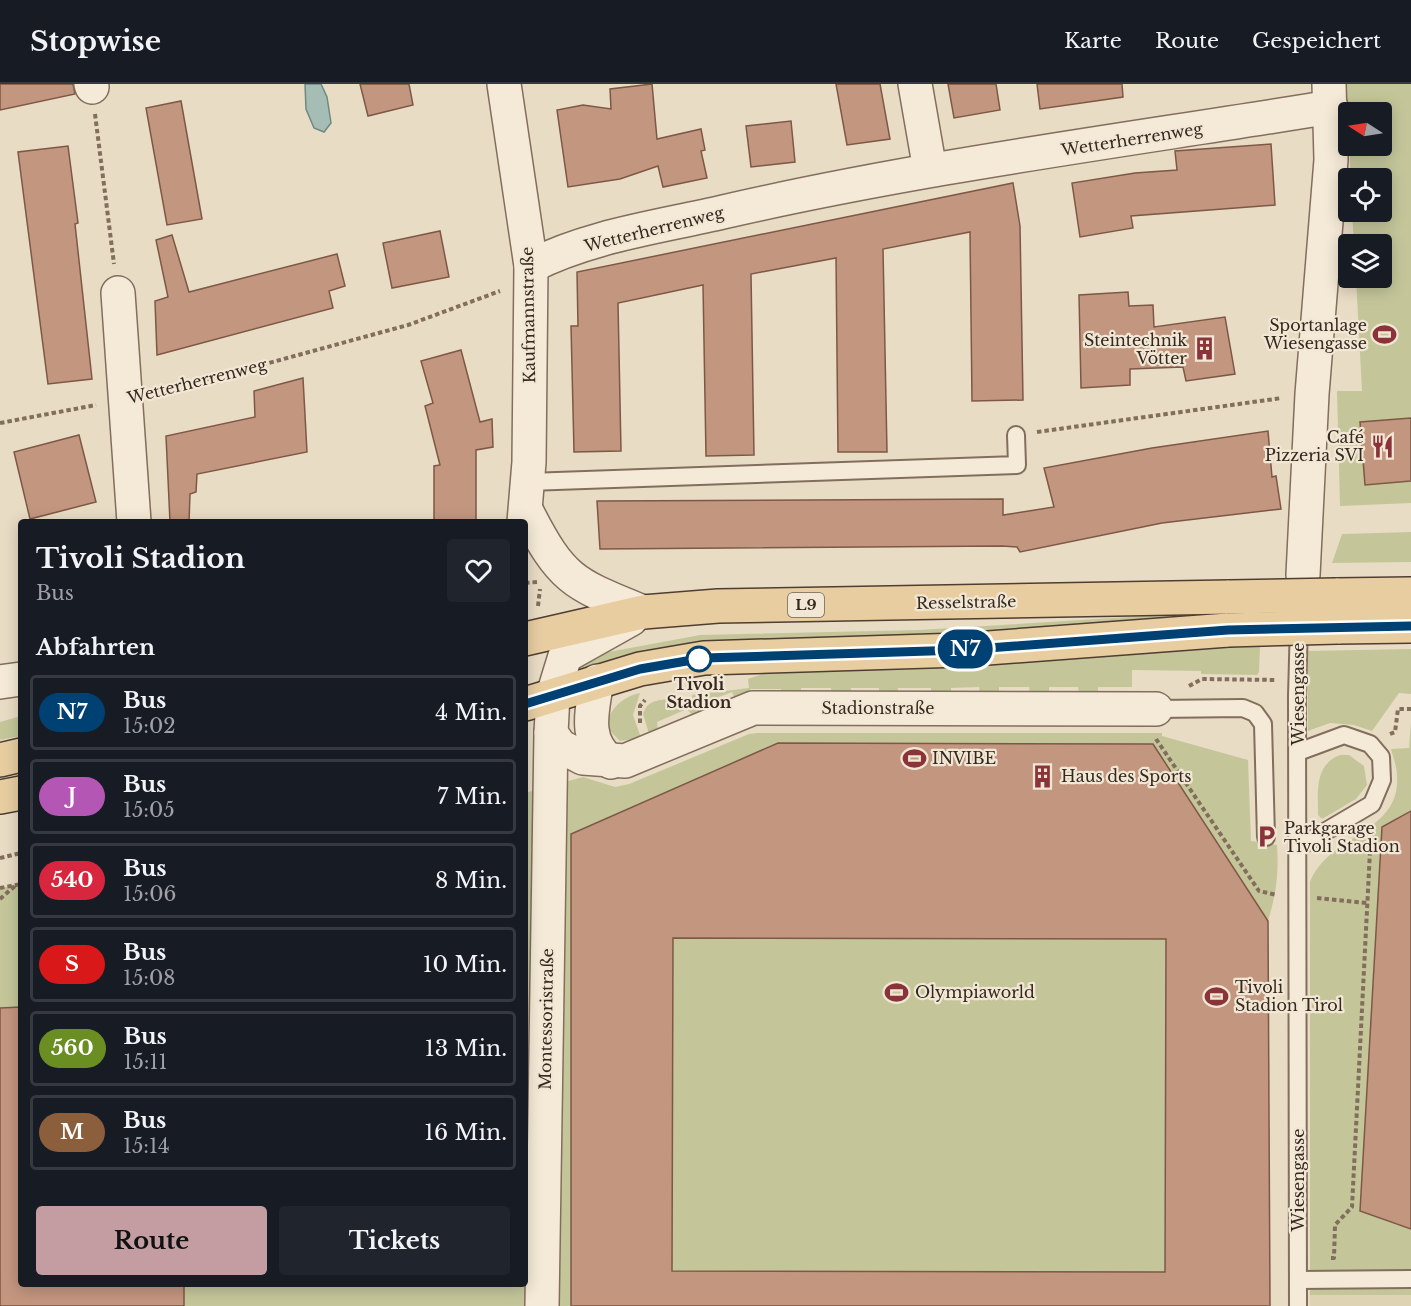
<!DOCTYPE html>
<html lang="de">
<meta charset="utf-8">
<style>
body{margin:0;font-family:"Libre Baskerville",serif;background:#20242c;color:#f1f3f6;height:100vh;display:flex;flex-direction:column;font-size:22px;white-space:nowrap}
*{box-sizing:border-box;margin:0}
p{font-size:20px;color:#9ea1a6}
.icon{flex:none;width:33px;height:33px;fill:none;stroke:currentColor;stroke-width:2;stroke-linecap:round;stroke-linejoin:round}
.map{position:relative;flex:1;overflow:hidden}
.panel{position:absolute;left:18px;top:435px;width:510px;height:768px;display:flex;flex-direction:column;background:#171b24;border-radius:6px;box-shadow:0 3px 15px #0003}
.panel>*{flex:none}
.badge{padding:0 12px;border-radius:20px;font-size:21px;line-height:39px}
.needle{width:39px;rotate:282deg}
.fabs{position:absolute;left:1338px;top:18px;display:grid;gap:12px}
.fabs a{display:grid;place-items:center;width:54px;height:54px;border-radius:6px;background:#171b24;box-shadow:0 3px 15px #0003;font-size:30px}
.map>.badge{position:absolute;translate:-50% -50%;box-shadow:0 0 0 3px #fff}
h2{padding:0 18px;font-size:22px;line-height:54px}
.round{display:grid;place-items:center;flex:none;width:63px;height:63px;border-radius:6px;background:#20242c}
.summary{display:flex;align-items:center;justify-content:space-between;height:102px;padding:0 18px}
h1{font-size:28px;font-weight:700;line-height:45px}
.action{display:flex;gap:12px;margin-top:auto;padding:12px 18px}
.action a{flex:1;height:69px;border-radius:6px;background:#c39da1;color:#111;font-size:24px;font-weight:700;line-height:69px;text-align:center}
.action a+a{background:#20242c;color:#f1f3f6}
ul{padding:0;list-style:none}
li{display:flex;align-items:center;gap:18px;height:75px;margin:0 12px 9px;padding:0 6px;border:3px solid #363941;border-radius:6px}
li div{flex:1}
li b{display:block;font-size:22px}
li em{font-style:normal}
li .badge{min-width:66px;font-weight:700;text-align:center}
header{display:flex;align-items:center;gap:36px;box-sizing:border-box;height:84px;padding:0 30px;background:#171b24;border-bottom:2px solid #363941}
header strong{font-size:28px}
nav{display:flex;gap:33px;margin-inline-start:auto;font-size:21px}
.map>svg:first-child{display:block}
.farmland{fill:#ded4b3}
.green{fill:#c4c69a}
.water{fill:#a6bdb5;stroke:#6e8a81;stroke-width:1.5}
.building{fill:#c3967f;stroke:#7e5846;stroke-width:1.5;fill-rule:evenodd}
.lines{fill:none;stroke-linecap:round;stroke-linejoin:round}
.lane-casing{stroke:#826e5d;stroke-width:20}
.street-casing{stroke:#826e5d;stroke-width:36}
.primary-casing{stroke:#503d31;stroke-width:36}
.path{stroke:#826e5d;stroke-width:4;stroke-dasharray:4.5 3;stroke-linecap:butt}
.lane{stroke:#f5ead7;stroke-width:16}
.street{stroke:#f5ead7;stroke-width:33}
.primary{stroke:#e8cda1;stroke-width:33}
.primary-bridge-casing{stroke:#503d31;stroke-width:36;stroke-linecap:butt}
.primary-bridge{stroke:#e8cda1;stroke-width:33}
.line-casing{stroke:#fff;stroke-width:14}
.line{stroke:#004173;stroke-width:9}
.stop-dot{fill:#fff;stroke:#004173;stroke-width:3}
.labels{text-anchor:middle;stroke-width:4.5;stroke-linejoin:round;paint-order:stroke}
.shield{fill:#f1e7d4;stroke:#6d6155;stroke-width:1.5}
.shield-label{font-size:15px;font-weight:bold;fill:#34281f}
.street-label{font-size:16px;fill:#34281f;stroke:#f1e7d4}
.poi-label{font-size:16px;fill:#34281f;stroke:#f1e7d4;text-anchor:start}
.stop-label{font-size:16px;font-weight:bold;fill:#34281f;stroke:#f1e7d4}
</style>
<header>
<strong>Stopwise</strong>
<nav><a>Karte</a><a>Route</a><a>Gespeichert</a></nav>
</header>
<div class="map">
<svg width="1411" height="1222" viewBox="0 0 1411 1222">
<rect width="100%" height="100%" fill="#e9dcc5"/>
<rect class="farmland" x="1310" y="1211" width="101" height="11"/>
<g class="green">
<path d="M1346 0H1411V419L1340 422 1337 307H1362L1356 194H1382V160H1354L1352 128H1382V94H1351L1349 62H1382V28H1348V55Z"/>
<path d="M1411 448V478L1332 479 1342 450Z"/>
<path d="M1411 526 636 569 580 586 587 575 603 569 700 551 919 546 1194 529Z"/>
<path d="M1227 561 1260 563 1259 588 1257 591 1201 590V587L1132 586V603H1098V609L1079 610 1078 603H1049V609L1030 610 1029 603H999V610L980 611 979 603 951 604V610L931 611V604H898V610L879 611V604H851V610L832 611 831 604H801V610L781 611V605H750L751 610 735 615 732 608 700 620 701 628 692 631 687 625 657 638 658 646 649 650 643 630C647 617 655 617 667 615L668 621 693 618 692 611 749 604 748 595 771 587Z"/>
<path d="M1411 565V610L1399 609 1372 647 1354 641 1330 639 1308 647 1307 567Z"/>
<path d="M640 609 633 631 641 654 620 657 608 645C606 626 624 612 640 609Z"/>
<path d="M21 632V652L0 656V638Z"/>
<path d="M1411 640V1211H1310V798C1329 750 1401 749 1397 692 1397 683 1393 673 1391 665L1409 664Z"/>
<path d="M757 649H1162V652L1248 676 1251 757 1277 761C1279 789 1276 811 1268 837L1270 1222H0V804L21 800V1200H525V709L583 693 615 703 629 700 749 650Z"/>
<path d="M1340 671H1349L1364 682 1367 701 1356 715 1322 735 1318 731C1318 708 1314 681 1340 671Z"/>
</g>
<path class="water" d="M305 0H321L327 13 331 39 324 48 314 44 306 25Z"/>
<g class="building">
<path d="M0 0H73L75 10 0 26Z"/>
<path d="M360 0H409L413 21 368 32Z"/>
<path d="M652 0 657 55 701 45 705 66 701 67 707 94 663 103 658 82 620 95 568 103 557 26 583 21 611 25 610 5Z"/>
<path d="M836 0H880L890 55 847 61Z"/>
<path d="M948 0H996L1000 26 954 34Z"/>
<path d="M1037 0H1122L1123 13 1040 25Z"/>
<path d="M181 17 202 135 167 141 146 24Z"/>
<path d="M791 37 795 78 751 83 746 42Z"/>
<path d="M1271 60 1275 121 1131 132 1133 144 1080 153 1072 99 1135 89 1177 86 1175 67Z"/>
<path d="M68 62 78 139 75 140 92 295 48 300 18 68Z"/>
<path d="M1013 99 1020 142 1023 316 972 317 970 148 883 165 887 368H838L836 174 751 190 754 371 706 372 703 201 618 219 621 367 574 368 571 242H578L577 188Z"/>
<path d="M440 147 449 193 392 204 383 159Z"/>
<path d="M172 151 189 208 337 170 345 202 329 207 333 224 157 271 155 217 168 213 156 156Z"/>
<path d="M1128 208 1129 222 1153 221 1154 243 1225 233 1235 290 1186 297 1183 283 1130 285V301L1081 304 1079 211Z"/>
<path d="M461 266 480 338 492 335 493 363 476 366V438H434V382L440 381 425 322 433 319 421 277Z"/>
<path d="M303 294 307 368 197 390 196 408 190 410 189 438H170L166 352 255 333 254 307Z"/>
<path d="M1411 334V397L1365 401 1360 338Z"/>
<path d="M1268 347 1272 393 1276 392 1281 425 1162 439 1020 468 1017 463 1002 462 600 465 597 417 1003 415V431L1054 423 1044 384 1152 364Z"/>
<path d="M79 351 96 418 30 435 14 368Z"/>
<path d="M778 659 1153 660 1268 837 1270 1222H571V750ZM673 854 1166 855 1165 1188 672 1187Z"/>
<path d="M1411 727V1145L1360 1127 1382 743Z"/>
<path d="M21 923V1200H184V1222H0V924Z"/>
</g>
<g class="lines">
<defs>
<g id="lane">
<path d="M528 398 1017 381 1016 351"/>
<path d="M1156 625 1243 624 1255 629 1263 640 1266 753"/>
<path d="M1298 668 1344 651 1370 660 1381 673 1382 696 1372 720 1299 763"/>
<path d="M1298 1196 1411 1195"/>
<path d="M1298 1222 1297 612 1299 539"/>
</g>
<g id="street">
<path d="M91 0 92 3"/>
<path d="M504 0 531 182 529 378 524 438"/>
<path d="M915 0 930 86"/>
<path d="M531 182C589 152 659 143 723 128 923 82 1128 56 1331 23"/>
<path d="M118 209 134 438"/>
<path d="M527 428C562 497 574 500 643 528"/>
<path d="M1303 491 1312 310 1331 76 1329 0"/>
<path d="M631 535 565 572 553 611 551 649 560 662 583 674 625 677 753 624 1156 625"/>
<path d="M597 597C592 627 583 657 611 678"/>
<path d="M0 598 21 595"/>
<path d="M542 1222 551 649"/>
</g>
<g id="primary">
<path d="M1336 511 1411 510"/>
<path d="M1338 543 1411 542"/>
<path d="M525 555 643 528 718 522 1229 513"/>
<path d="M525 620 640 585 704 574 961 566 1228 546"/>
<path d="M0 676 21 671"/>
<path d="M0 713 21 709"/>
</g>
</defs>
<use href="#lane" class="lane-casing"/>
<use href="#street" class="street-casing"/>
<use href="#primary" class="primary-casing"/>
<g class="path">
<path d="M95 30 114 180"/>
<path d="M153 308 225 291 408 241 500 207"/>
<path d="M0 339 96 321"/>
<path d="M1037 348 1282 314"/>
<path d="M525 499 537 498"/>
<path d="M538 522 540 505"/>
<path d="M1189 602 1202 595 1276 596"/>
<path d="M640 639V622L645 616"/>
<path d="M1390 650 1395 648 1398 625H1411"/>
<path d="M1156 655 1259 807 1277 811"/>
<path d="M0 774 21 769"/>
<path d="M0 804 21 800"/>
<path d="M1317 814 1367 819"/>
<path d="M0 815 16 801"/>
<path d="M1331 1174H1334L1335 1141 1352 1123 1371 747"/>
</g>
<use href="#lane" class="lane"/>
<use href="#street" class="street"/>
<use href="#primary" class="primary"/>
<defs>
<g id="primary-bridge">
<path d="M1229 513 1336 511"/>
<path d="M1228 546 1338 543"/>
</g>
</defs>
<use href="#primary-bridge" class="primary-bridge-casing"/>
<use href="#primary-bridge" class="primary-bridge"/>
</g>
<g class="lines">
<defs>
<path id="line" d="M525 620 640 585 704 574 962 566 1228 546 1411 542"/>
</defs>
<use href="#line" class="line-casing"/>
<use href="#line" class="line"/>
</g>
<defs>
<symbol id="stadium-bare" viewBox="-9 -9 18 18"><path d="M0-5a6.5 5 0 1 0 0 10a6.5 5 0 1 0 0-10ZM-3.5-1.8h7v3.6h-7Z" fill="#8a343a" stroke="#f1e7d4" stroke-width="2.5" paint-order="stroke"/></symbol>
<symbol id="building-bare" viewBox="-9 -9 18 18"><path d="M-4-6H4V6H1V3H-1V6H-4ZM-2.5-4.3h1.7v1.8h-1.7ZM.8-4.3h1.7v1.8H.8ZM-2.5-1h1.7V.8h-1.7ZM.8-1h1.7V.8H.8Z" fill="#8a343a" stroke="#f1e7d4" stroke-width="2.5" paint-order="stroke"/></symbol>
<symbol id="restaurant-bare" viewBox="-9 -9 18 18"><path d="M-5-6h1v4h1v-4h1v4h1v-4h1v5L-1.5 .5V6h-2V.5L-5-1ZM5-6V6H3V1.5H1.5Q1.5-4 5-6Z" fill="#8a343a" stroke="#f1e7d4" stroke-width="2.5" paint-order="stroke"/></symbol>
<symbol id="parking-bare" viewBox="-9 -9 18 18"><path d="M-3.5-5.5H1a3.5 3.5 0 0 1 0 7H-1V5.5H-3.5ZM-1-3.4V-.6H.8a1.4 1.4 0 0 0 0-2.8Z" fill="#8a343a" stroke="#f1e7d4" stroke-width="2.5" paint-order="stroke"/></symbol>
</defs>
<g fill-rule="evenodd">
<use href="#stadium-bare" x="1368" y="234" width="33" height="33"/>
<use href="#building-bare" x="1188" y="248" width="33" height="33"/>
<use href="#restaurant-bare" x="1366" y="346" width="33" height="33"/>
<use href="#stadium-bare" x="898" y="658" width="33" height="33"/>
<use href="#building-bare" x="1026" y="676" width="33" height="33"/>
<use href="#parking-bare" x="1250" y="736" width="33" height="33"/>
<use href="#stadium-bare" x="880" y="892" width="33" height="33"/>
<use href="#stadium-bare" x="1200" y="896" width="33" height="33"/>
</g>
<circle class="stop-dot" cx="699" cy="575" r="12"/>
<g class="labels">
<rect class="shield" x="788" y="509" width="36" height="24" rx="4.5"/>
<g class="shield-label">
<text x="806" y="526">L9</text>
</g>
<g class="street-label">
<text transform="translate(1132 55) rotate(-9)" y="6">Wetterherrenweg</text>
<text transform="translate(654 145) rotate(-14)" y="6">Wetterherrenweg</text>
<text transform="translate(528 231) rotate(-91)" y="6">Kaufmannstraße</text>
<text transform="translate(197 297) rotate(-14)" y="6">Wetterherrenweg</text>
<text transform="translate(966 518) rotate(-1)" y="6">Resselstraße</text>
<text transform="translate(1298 610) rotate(-90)" y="6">Wiesengasse</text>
<text x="878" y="630">Stadionstraße</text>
<text transform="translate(546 935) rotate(-89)" y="6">Montessoristraße</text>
<text transform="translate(1298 1096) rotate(-90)" y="6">Wiesengasse</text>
</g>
<g class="poi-label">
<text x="1367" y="247" text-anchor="end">Sportanlage<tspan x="1367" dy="18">Wiesengasse</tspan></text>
<text x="1187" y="262" text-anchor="end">Steintechnik<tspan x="1187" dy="18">Vötter</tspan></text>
<text x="1364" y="359" text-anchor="end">Café<tspan x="1364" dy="18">Pizzeria SVI</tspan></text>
<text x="932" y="680">INVIBE</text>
<text x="1061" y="698">Haus des Sports</text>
<text x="1284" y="750">Parkgarage<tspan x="1284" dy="18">Tivoli Stadion</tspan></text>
<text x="1235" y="909">Tivoli<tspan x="1235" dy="18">Stadion Tirol</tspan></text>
<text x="915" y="914">Olympiaworld</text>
</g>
<g class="stop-label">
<text x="699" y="606">Tivoli<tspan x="699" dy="18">Stadion</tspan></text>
</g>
</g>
</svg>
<div class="fabs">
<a><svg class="needle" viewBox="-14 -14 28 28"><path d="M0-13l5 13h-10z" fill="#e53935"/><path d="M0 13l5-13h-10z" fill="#9ea1a6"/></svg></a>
<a><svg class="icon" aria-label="locate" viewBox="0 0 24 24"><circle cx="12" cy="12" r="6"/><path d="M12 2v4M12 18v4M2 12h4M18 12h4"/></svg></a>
<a><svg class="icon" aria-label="layers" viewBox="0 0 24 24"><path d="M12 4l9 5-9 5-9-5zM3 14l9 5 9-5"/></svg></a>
</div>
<b class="badge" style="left:965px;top:565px;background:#004173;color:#fff">N7</b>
<section class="panel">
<div class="summary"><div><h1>Tivoli Stadion</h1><p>Bus</p></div><a class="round"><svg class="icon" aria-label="heart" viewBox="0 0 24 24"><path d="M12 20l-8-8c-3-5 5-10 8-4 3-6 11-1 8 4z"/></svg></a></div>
<h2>Abfahrten</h2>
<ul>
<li><span class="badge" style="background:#004173;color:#fff">N7</span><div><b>Bus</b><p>15:02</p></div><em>4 Min.</em></li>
<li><span class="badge" style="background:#b457b4;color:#fff">J</span><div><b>Bus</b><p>15:05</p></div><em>7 Min.</em></li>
<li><span class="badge" style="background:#d7263d;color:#fff">540</span><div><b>Bus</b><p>15:06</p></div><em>8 Min.</em></li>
<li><span class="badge" style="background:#d91819;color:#fff">S</span><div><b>Bus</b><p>15:08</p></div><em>10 Min.</em></li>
<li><span class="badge" style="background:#6b8e23;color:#fff">560</span><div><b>Bus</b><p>15:11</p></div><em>13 Min.</em></li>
<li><span class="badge" style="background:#8b5e3c;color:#fff">M</span><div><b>Bus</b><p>15:14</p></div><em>16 Min.</em></li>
</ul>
<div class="action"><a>Route</a><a>Tickets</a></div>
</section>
</div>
